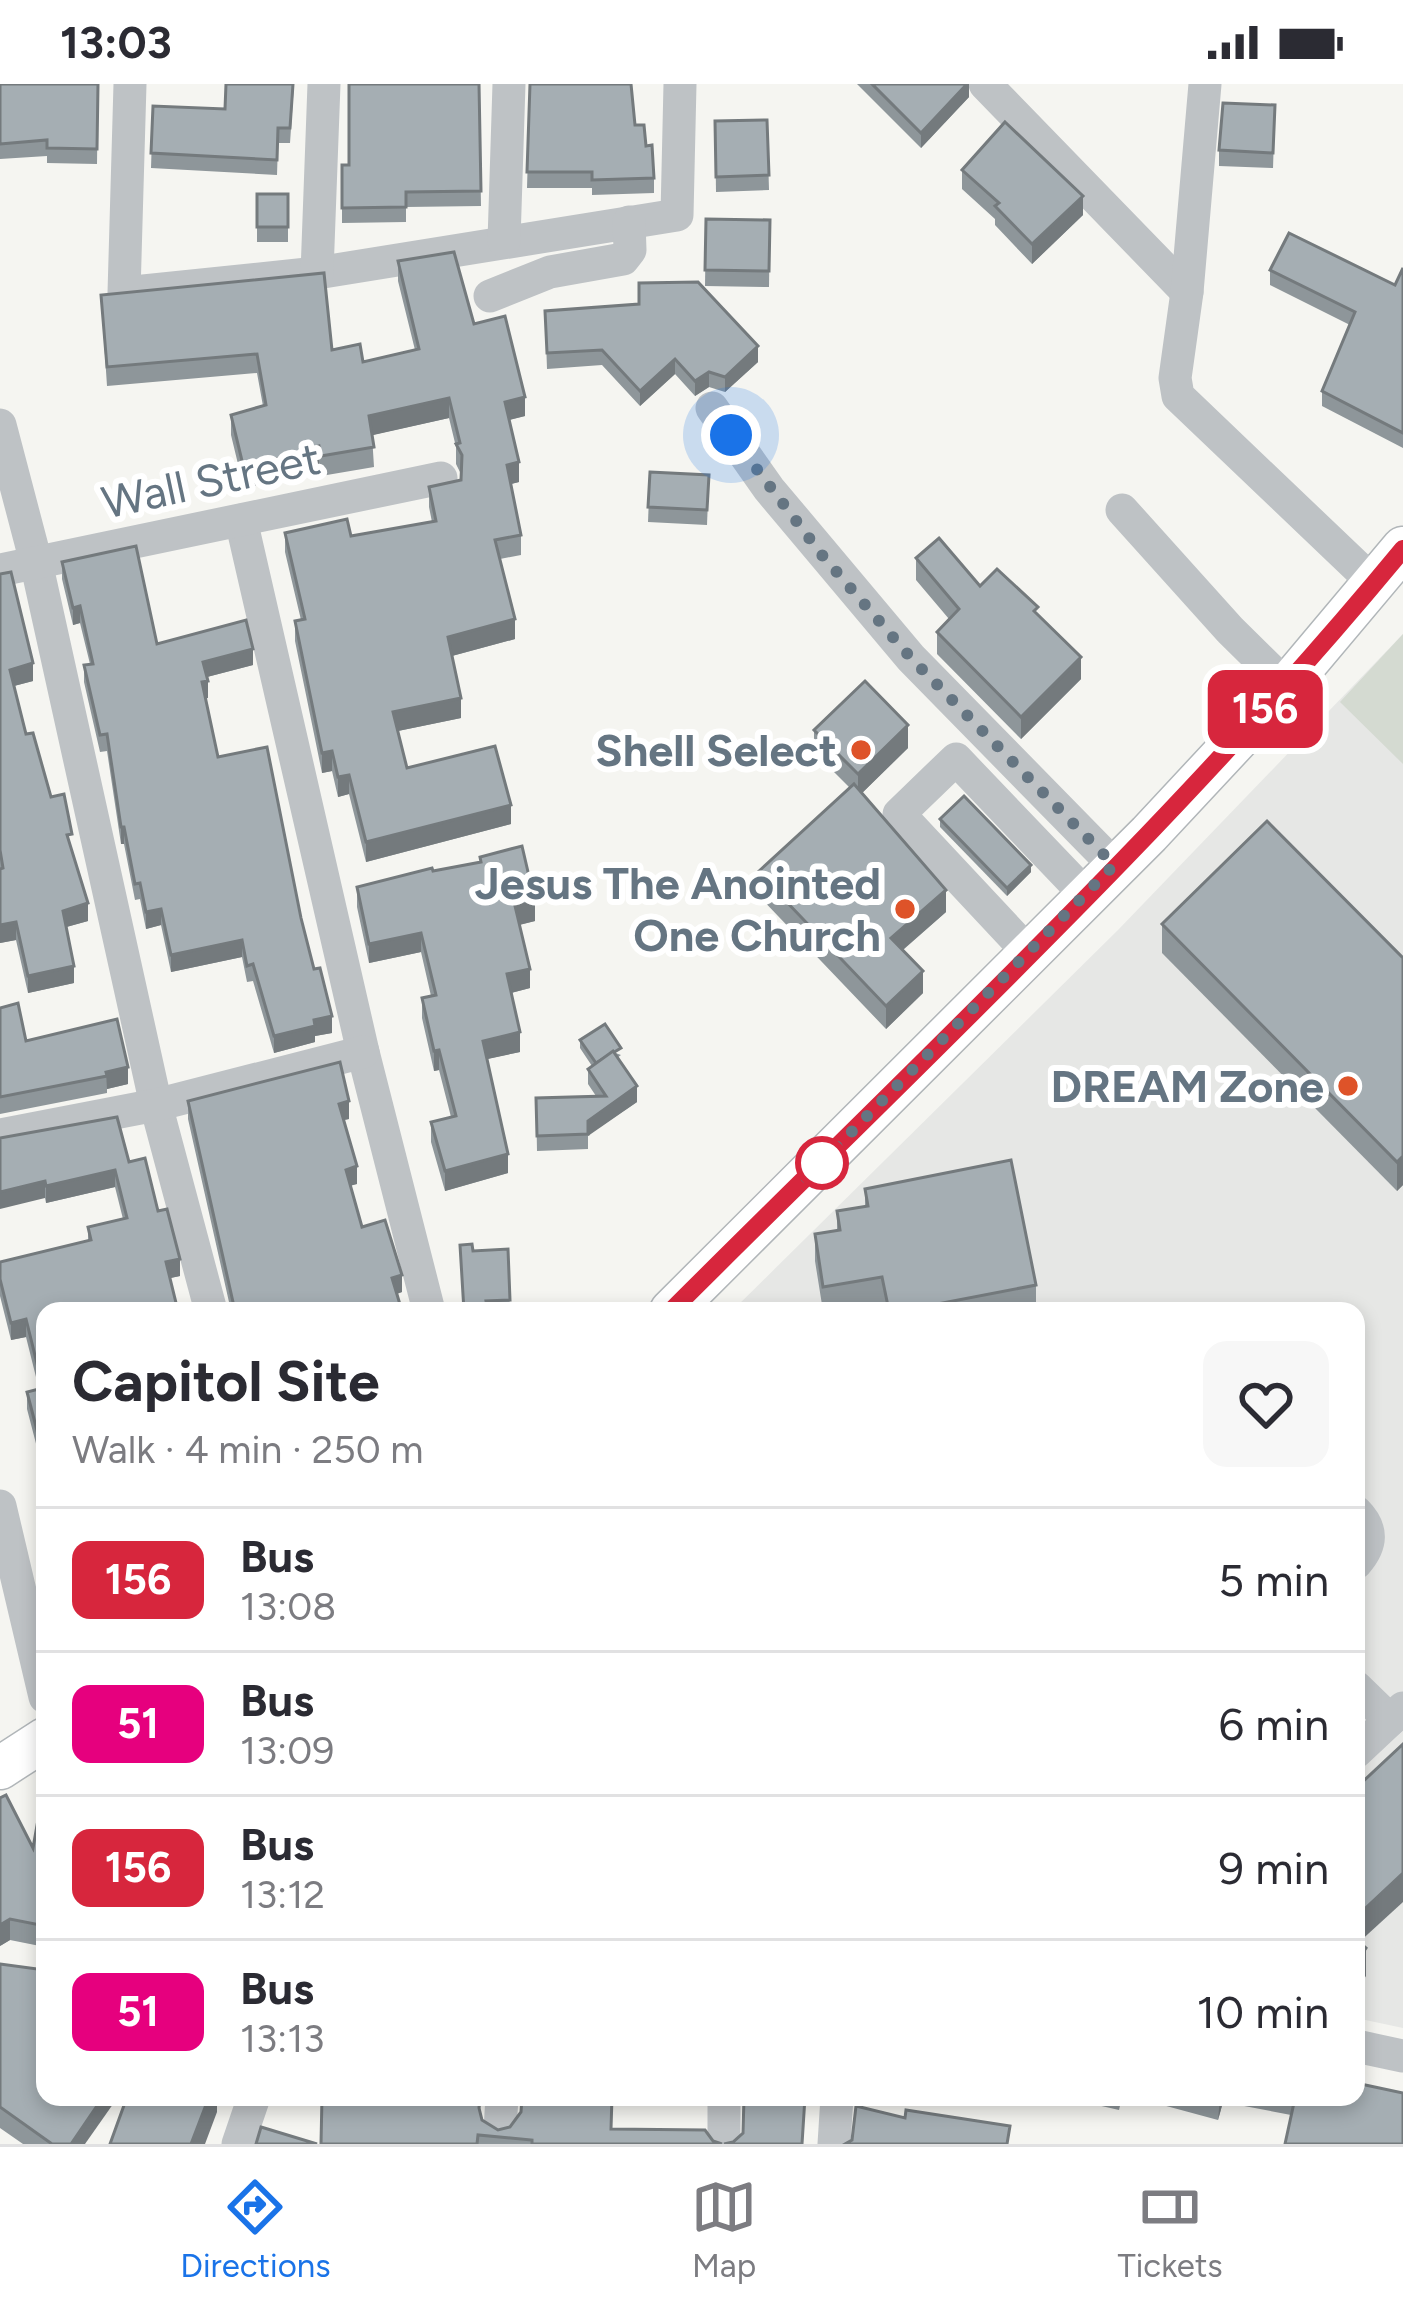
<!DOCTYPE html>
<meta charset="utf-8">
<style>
body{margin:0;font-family:Figtree,sans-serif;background:#f7f7f7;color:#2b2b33;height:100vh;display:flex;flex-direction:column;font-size:45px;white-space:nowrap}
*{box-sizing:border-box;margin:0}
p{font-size:39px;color:#7c7c81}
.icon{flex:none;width:66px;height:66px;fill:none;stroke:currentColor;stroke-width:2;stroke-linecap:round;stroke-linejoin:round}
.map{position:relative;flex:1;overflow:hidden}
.side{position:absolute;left:36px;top:1218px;width:1329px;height:804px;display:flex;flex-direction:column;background:#fff;border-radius:24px;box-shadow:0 6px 18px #0003}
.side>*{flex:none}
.badge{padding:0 24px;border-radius:18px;font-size:42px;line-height:78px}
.you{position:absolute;width:60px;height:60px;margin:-30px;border:9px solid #fff;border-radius:50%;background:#1a73e8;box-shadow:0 0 0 18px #1a73e833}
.map>.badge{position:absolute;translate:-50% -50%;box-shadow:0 0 0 6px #fff}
.round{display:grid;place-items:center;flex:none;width:126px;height:126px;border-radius:24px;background:#f7f7f7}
.overview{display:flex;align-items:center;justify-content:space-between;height:204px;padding:0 36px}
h1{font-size:57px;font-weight:700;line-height:90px}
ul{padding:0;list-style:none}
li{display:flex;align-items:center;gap:36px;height:144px;padding:0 36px;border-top:3px solid #e1e1e2}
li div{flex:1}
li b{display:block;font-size:45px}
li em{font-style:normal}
li .badge{min-width:132px;font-weight:700;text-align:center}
.status{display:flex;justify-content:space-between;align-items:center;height:84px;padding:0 60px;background:#fff;direction:ltr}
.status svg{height:33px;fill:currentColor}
.menu{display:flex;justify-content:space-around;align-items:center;height:168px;border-top:3px solid #e1e1e2;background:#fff;font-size:33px;color:#7c7c81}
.menu a{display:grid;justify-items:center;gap:6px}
.menu .on{color:#1a73e8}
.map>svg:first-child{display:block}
.built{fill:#e6e7e5}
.green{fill:#d4dad1}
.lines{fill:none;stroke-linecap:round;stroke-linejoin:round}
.major-casing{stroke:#b1b6b9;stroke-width:45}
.minor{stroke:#bec2c5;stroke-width:33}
.major{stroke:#fff;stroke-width:42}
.wall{fill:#8e969a}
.shaded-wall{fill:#747a7d}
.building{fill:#a5aeb3;stroke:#747a7d;stroke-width:3}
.line-casing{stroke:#fff;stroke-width:27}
.line{stroke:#d7263d;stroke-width:18}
.walk{stroke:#657582;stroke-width:12;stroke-dasharray:0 21.6}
.poi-dot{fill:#de5329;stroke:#fff;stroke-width:4.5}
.stop-dot{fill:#fff;stroke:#d7263d;stroke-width:6}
.labels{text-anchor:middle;stroke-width:12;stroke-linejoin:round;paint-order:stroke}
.street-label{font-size:45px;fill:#657582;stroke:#fff}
.poi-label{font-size:45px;font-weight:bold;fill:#657582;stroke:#fff;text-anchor:end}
</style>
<div class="status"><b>13:03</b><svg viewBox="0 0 49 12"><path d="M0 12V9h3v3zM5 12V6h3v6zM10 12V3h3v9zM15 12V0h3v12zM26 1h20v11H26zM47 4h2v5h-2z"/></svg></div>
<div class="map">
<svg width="1403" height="2060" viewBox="0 0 1403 2060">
<rect width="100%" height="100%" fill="#f5f5f1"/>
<path class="built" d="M1403 550V1944L1356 1934V1227H732L1118 846Z"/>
<path class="green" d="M1403 550V680L1340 618Z"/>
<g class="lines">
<defs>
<g id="major">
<path d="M671 1227 1149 750 1287 602 1403 464"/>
<path d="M0 1684 45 1655"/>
</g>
</defs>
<use href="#major" class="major-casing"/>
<g class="minor">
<path d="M130 0 124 209 317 189 677 131 680 0"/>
<path d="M985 0 1187 208"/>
<path d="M1205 0 1187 208 1175 294 1178 312 1374 499"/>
<path d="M504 157 509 0"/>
<path d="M317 189 324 0"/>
<path d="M490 212 550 188 623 175 630 166 629 138"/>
<path d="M712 324 769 405 911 574 1114 781"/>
<path d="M0 341 36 478 156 1021 211 1227"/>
<path d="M1122 426 1230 546 1287 602"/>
<path d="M241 436 363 968 429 1227"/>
<path d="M0 486 441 394"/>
<path d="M1029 869 899 730 956 675 1086 811"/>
<path d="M0 1051 156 1021 363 968"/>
<path d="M0 1422 45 1613"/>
<path d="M1356 1428C1373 1445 1372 1461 1356 1479"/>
<path d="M1356 1603 1390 1636"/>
<path d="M1356 1668 1403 1624"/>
<path d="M1356 1962 1403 1972"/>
<path d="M724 2013V2060"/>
<path d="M500 2046 502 2013"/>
<path d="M238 2060 254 2013"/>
<path d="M834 2060 837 2013"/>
</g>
<use href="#major" class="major"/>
</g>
<g class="wall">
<path d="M0 0H98L97 80 47 79V72L0 75Z"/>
<path d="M294 0 290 59H278L277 91 151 84 153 22 225 25Z"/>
<path d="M479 0 481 122 406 123V138L342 139V81H349Z"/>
<path d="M530 0 635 41 646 62 654 94V109L592 111V104H527Z"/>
<path d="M857 0H969V13L921 64Z"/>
<path d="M1275 21 1273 84 1219 82V66Z"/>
<path d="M767 36 769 106 716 108 715 37Z"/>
<path d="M962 86 1083 131 1032 180 995 141V135L962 105Z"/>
<rect x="257" y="110" width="31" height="48"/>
<path d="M706 135 770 136 769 203 705 202Z"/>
<path d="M398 177 474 240 525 332 509 336 519 398 511 400 521 451V471L500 475 515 555 452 572 461 634 398 647 407 684 511 740 366 778 349 710 338 713 332 687 322 689 295 557V537L301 536 285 468V449L351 452 432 438 429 423V403L461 396V390L456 380V363L449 334 372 351 374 383 321 392 319 381 244 405 231 351V331L263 322 257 289 107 302 101 211 332 266 363 278 415 266 398 197Z"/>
<path d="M1403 184V364L1322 322V307L1350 241 1270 201V186L1395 201Z"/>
<path d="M545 227 758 278 725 308 709 303 695 312 675 290 640 322 602 281 547 285Z"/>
<path d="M650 388 709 391 707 441 648 438Z"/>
<path d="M916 474 980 502 1038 531 1081 595 1021 655 937 570V548L949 535 916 496Z"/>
<path d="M62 478 157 560 253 581 207 593 208 614H206L218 673 301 834 332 949 315 952V958L274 969 253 897 247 898 242 873 171 888 161 841 146 845 140 815 135 816 124 760H121L107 667 100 668 84 598V581L90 580 80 539 73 541 62 495Z"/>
<path d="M0 490 33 597 14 602 26 650 72 767 88 837 66 843 74 899 28 909 16 856 0 859Z"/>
<path d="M814 646 908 664 862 709 946 828 903 866 923 909 886 945 758 811V788L850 704 814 668Z"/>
<path d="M940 735 1031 788 1007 812 940 743Z"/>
<path d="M480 773 535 837 519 841 530 904 511 909 520 968 487 975 508 1089 445 1107 431 1058V1038L451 1033 439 986 434 987 422 934V914L431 912 421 868 369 879 357 823V803L480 778Z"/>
<path d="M1162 840 1403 874V1101L1397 1107 1162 869Z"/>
<path d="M0 924 26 957 128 1000 107 1005V1009L0 1030Z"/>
<path d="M580 956 621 971 617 974 637 1018 588 1051V1065L537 1067 536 1014 596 1012 588 1000V985L592 982 580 964Z"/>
<path d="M188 1017 349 1035 343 1036 357 1100 350 1101 362 1143 402 1208 397 1210 402 1227H231L188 1035Z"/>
<path d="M0 1054 129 1078 158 1127 180 1192 170 1194 40 1375 27 1325V1308L39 1305 26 1253 11 1256 0 1212V1178L88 1156V1143L123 1135 115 1103 46 1119 45 1114Z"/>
<path d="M865 1105 1036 1201V1227H884L882 1220 836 1227H823L815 1177V1150L837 1147V1127L865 1122Z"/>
<path d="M460 1161 473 1167 508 1165 510 1227H463Z"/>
<path d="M45 1696V1863L10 1856 0 1862 33 1764Z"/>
<path d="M0 1880 85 2060H23L0 2044Z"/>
<path d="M276 2013H299L297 2019Z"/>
<path d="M481 2013 480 2028 482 2036 498 2046 611 2045 713 2057 722 2060H321L347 2014Z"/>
<path d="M665 2013H694V2018L665 2016Z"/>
<path d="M1062 2013H1122L1119 2026Z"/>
<path d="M1133 2013H1356L1291 2031 1223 2018 1218 2036Z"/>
</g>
<g class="shaded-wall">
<path d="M967 0H969V13L921 64V49Z"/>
<path d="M1083 112V131L1032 180V160Z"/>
<path d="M758 262V278L725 308V293Z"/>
<path d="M675 275V290L640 322V307Z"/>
<path d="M709 288V303L695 312V297Z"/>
<path d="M525 313V332L505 337V318Z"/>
<path d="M449 314V334L369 352V332Z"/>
<path d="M319 362V381L244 405V385Z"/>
<path d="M519 378V398L507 401V381Z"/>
<path d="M80 522V539L73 541V524Z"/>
<path d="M515 535V555L448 573V553Z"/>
<path d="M253 565V581L203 594V578Z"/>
<path d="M1081 573V595L1021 655V633Z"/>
<path d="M33 579V597L10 603V586Z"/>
<path d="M208 597V614L202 615V598Z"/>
<path d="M461 614V634L393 648V628Z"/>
<path d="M908 641V664L858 713V690Z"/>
<path d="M332 667V687L322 689V669Z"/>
<path d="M349 691V710L338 713V693Z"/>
<path d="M511 721V740L366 778V758Z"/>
<rect x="121" y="743" width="3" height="17"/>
<path d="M1031 781V788L1007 812V804Z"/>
<path d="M946 806V828L891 876V854Z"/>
<path d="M535 818V837L515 842V822Z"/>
<path d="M88 819V837L63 844V827Z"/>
<path d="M161 825V841L146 845V828Z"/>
<path d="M16 838V856L0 859V841Z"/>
<path d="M421 849V868L369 879V860Z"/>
<path d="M242 856V873L171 888V871Z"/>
<path d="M74 882V899L28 909V892Z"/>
<path d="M530 885V904L507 910V890Z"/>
<path d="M923 887V909L886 945V922Z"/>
<path d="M332 932V949L315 952V958L274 969V952L314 936Z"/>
<path d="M520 948V968L483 976V957Z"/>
<path d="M439 966V986L434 987V967Z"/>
<path d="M128 983V1000L107 1005 106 988Z"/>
<path d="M637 1002V1018L588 1052V1037Z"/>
<path d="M349 1017V1035L339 1037V1020Z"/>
<path d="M508 1070V1089L445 1107V1087Z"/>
<path d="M1403 1072V1101L1397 1107V1078Z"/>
<path d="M357 1082V1100L346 1103V1086Z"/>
<path d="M115 1086V1103L46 1119V1102Z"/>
<path d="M45 1097V1114L0 1125V1108Z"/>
<path d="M180 1175V1192L166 1195V1178Z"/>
<path d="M402 1191V1208L392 1211V1194Z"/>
<path d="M26 1235V1253L11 1256V1239Z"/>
<path d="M45 1357V1374L40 1375V1358Z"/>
<path d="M1403 1789V1818L1356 1861V1833Z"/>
<path d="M10 1835V1856L0 1862V1841Z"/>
<path d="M1366 1864V1892L1356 1907V1879Z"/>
<path d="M103 2013H118L85 2060H71Z"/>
<path d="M209 2013H217V2028L205 2060H191Z"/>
<path d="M1220 2013H1223V2018L1218 2036Z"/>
</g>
<g class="building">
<path d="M0 0H98L97 65 47 64V56L0 60Z"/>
<path d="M226 0H293L290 44H278L277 76 151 69 153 22 225 25Z"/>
<path d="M349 0H479L481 107 406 108V123L342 124V81H349Z"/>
<path d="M530 0H631L635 41H644L646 62 652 61 654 94 592 96V88H527Z"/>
<path d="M872 0H967L921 49Z"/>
<path d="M1223 19 1275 21 1273 69 1219 66Z"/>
<path d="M767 36 769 91 716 93 715 37Z"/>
<path d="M1005 38 1083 112 1032 160 995 122 999 119 962 86Z"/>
<rect x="257" y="110" width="31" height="33"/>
<path d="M706 135 770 136 769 187 705 186Z"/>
<path d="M1289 149 1395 201 1403 184V349L1322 307 1355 228 1270 186Z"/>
<path d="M454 168 474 240 505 232 525 313 505 318 519 378 507 381 521 451 495 456 515 535 448 553 461 614 393 628 407 684 495 662 511 721 366 758 349 691 338 693 332 667 322 669 295 537 305 535 285 449 347 435 351 452 436 437 429 403 461 396 462 371 456 360 460 359 449 314 369 332 374 363 321 372 319 362 244 385 231 331 266 321 257 270 107 283 101 211 324 189 332 266 360 260 363 278 419 265 398 177Z"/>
<path d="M698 198 758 262 725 293 709 288 695 297 675 275 640 307 602 266 547 269 545 227 639 220V199Z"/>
<path d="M650 388 709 391 707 426 648 423Z"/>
<path d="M939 454 980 502 997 485 1038 523 1034 527 1081 573 1021 633 937 548 959 525 916 474Z"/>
<path d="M136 462 157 560 246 536 253 565 203 578 208 597 202 598 218 673 267 663 301 834 314 885 320 884 332 932 314 936 315 942 274 952 253 880 247 882 242 856 171 871 161 825 146 828 140 799 135 800 124 743H121L107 650 100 651 84 581 93 580 80 522 73 524 62 478Z"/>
<path d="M11 488 33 579 10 586 26 650 33 649 51 713 64 710 72 750 67 751 88 819 63 827 74 882 28 892 16 838 0 841V785L3 784 0 766V490Z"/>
<path d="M865 597 908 641 858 690 814 646Z"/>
<path d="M854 700 946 806 891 854 923 887 886 922 758 788Z"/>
<path d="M964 712 1031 781 1007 804 940 735Z"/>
<path d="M1267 737 1403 874V1072L1397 1078 1162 840Z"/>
<path d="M522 762 535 818 515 822 530 885 507 890 520 948 483 957 508 1070 445 1087 431 1038 456 1032 439 966 434 967 422 914 436 911 421 849 369 860 357 803 432 784 433 787 481 778 480 773Z"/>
<path d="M18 919 26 957 117 935 128 983 106 988 107 992 0 1013V924Z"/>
<path d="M605 940 621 964 596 979 580 956Z"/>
<path d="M613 967 637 1002 588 1037V1050L537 1052 536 1014 606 1012 588 985Z"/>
<path d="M340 978 349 1017 339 1020 357 1082 346 1086 362 1143 385 1136 402 1191 392 1194 402 1227H235L188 1017Z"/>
<path d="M117 1033 129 1078 145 1074 158 1127 167 1125 180 1175 166 1178 178 1227H45V1357L40 1358 27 1308 43 1304 26 1235 11 1239 0 1195V1178L91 1156 88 1143 127 1134 115 1086 46 1102 45 1097 0 1108V1054Z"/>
<path d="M1011 1076 1036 1201 901 1227H889L882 1193 823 1203 815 1150 840 1146 837 1127 868 1122 865 1105Z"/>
<path d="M472 1160 473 1167 508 1165 510 1216 486 1217 488 1227H464L460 1161Z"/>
<path d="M1403 1660V1789L1356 1833V1704Z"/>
<path d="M45 1696V1842L10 1835 0 1841V1714L6 1711 33 1764Z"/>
<path d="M1356 1855 1366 1864 1356 1879Z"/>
<path d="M0 1880 45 1886V2013H103L71 2060H52L0 2023Z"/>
<path d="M1356 1999 1403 2009V2060H1285L1295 2014 1287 2013H1356Z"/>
<path d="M127 2013H209L191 2060H110Z"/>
<path d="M322 2013H480L479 2024 482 2036 498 2046 510 2043 521 2028 522 2013H612L611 2045 705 2046 713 2057 722 2060H532V2056L478 2051 477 2060H321Z"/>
<path d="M744 2013H805L802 2060H724L733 2058 743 2049Z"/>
<path d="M1196 2013H1220L1218 2019Z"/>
<path d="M856 2022 905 2034 906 2026 1010 2042 1007 2060H845L852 2056Z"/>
<path d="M261 2043 317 2060H256Z"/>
</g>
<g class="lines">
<defs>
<path id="line" d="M671 1227C920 978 1179 737 1403 465"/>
</defs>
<use href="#line" class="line-casing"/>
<use href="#line" class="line"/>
<path class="walk" d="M731 351 822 471 911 574 1114 781 806 1094 822 1079"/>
</g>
<g class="poi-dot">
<circle cx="861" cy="666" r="12"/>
<circle cx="905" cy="825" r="12"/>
<circle cx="1348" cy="1002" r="12"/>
</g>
<circle class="stop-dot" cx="822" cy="1079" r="24"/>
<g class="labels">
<g class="street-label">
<text transform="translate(211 396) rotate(-12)" y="16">Wall Street</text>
</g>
<g class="poi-label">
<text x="837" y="682">Shell Select</text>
<text x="881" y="815">Jesus The Anointed<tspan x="881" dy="52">One Church</tspan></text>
<text x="1324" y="1018">DREAM Zone</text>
</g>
</g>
</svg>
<div class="you" style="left:731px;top:351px"></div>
<b class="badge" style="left:1265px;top:625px;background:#d7263d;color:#fff">156</b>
<section class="side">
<div class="overview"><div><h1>Capitol Site</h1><p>Walk · 4 min · 250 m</p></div><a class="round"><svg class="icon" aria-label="heart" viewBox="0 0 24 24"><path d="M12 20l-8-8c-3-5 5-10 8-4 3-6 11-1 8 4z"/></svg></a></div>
<ul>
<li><span class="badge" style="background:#d7263d;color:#fff">156</span><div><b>Bus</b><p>13:08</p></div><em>5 min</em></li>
<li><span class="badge" style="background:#e6007e;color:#fff">51</span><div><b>Bus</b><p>13:09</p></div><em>6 min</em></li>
<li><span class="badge" style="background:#d7263d;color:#fff">156</span><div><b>Bus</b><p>13:12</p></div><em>9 min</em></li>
<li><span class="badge" style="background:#e6007e;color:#fff">51</span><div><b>Bus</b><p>13:13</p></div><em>10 min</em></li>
</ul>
</section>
</div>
<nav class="menu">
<a class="on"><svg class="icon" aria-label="directions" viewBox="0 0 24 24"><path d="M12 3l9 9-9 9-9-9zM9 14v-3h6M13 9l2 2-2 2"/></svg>Directions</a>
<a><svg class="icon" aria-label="map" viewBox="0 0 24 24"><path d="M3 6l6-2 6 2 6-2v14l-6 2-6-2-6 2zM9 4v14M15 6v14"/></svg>Map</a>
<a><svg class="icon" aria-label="tickets" viewBox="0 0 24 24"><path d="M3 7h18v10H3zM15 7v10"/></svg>Tickets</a>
</nav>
